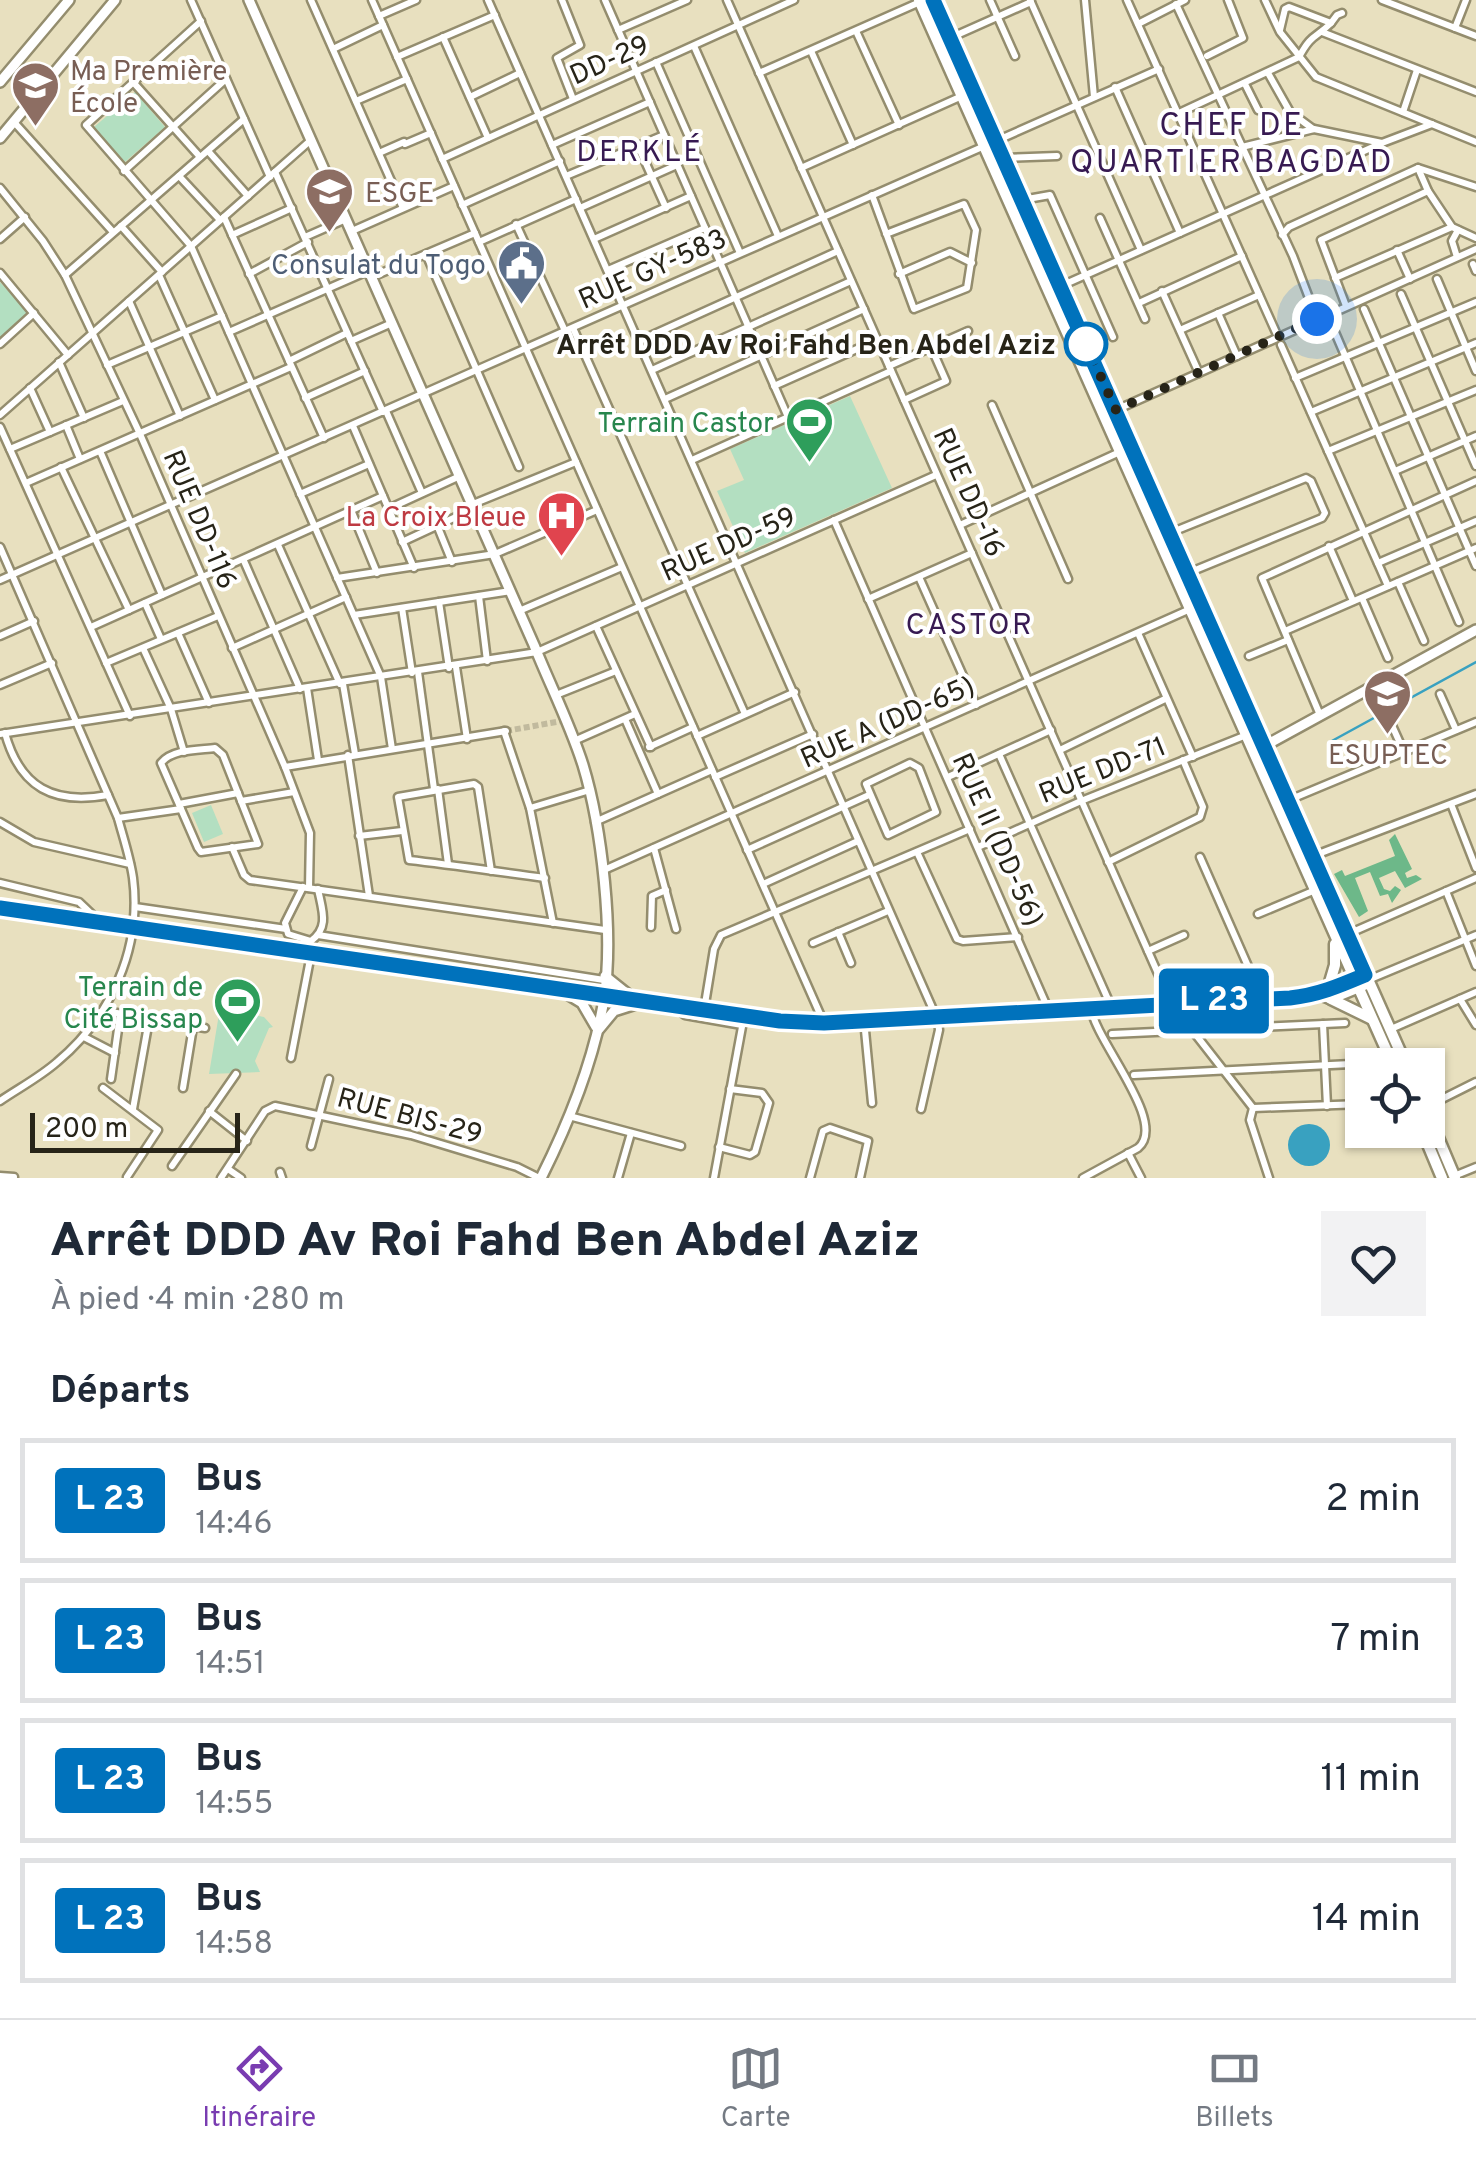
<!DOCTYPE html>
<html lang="fr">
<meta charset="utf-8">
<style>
body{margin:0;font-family:Overpass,sans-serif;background:#f2f2f3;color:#1f2937;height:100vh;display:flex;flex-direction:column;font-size:38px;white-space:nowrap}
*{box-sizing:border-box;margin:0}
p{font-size:32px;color:#747a83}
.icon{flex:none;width:55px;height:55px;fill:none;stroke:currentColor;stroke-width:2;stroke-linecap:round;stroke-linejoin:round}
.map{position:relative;height:1178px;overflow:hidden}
.panel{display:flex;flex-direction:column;background:#fff;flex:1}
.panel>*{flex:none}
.badge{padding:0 20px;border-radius:8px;font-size:35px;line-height:65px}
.tools{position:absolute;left:1345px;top:1048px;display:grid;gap:20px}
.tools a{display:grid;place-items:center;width:100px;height:100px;border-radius:0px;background:#fff;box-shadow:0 2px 8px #0004;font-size:50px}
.scale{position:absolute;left:30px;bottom:25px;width:210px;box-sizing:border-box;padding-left:10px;border:5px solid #272418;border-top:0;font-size:28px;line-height:35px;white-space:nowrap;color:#272418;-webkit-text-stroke:8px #fff;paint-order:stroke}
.you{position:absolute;width:50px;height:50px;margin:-25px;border:8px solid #fff;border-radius:50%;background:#1a73e8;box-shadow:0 0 0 15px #1a73e833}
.map>.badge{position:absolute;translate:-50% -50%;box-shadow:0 0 0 5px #fff}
h2{padding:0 50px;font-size:38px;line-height:90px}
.round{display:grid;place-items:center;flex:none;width:105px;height:105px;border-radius:0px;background:#f2f2f3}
.summary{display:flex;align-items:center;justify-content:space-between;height:170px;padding:0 50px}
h1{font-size:48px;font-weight:800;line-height:75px}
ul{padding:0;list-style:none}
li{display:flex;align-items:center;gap:30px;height:125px;margin:0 20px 15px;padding:0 30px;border:5px solid #e0e1e3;border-radius:0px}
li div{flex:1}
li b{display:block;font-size:38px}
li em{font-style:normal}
li .badge{min-width:110px;font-weight:700;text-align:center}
.menu{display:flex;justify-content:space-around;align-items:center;height:140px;border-top:2px solid #e0e1e3;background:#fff;font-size:28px;color:#747a83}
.menu a{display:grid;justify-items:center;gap:5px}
.menu .active{color:#793cb1}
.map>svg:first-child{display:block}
.green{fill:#b3dfc1}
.forest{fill:#6db889}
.water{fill:#39a1c0}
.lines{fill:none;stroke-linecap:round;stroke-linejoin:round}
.stream{stroke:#39a1c0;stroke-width:2.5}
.street-tunnel{stroke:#c1ba9e;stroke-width:6;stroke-dasharray:6 3;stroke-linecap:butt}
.street-casing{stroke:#948d6e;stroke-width:11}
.secondary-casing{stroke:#948d6e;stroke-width:14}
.primary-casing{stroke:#948d6e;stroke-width:15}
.street{stroke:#fff;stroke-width:6}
.secondary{stroke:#fff;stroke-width:9}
.primary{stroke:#fff;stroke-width:10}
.line-casing{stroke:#fff;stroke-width:22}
.line{stroke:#0072bc;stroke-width:15}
.walk{stroke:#272418;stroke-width:10;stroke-dasharray:0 18}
.stop-dot{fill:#fff;stroke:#0072bc;stroke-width:5}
.labels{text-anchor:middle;stroke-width:8;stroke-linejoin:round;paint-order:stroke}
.street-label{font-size:28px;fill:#272418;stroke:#fff}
.education-label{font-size:28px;fill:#785e54;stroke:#fff;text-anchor:start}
.service-label{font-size:28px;fill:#4e5e75;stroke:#fff;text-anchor:end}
.stop-label{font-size:28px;font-weight:bold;fill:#272418;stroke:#fff;text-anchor:end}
.leisure-label{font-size:28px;fill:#27864d;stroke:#fff;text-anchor:end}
.health-label{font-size:28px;fill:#be3a42;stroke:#fff;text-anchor:end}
.neighbourhood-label{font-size:30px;letter-spacing:2.5px;fill:#371a52;stroke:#fff}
.quarter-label{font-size:32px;letter-spacing:2.5px;fill:#371a52;stroke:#fff}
</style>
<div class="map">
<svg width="1476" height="1178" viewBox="0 0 1476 1178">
<rect width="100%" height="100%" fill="#e8e0bf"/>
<g class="green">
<path d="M135 92 165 127 125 162 94 127Z"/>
<path d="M0 282 29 314 0 339Z"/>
<path d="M850 396 892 488 745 553 717 491 744 480 730 449Z"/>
<path d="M211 805 223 834 204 842 192 813Z"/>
<path d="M220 1008 264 1017 273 1027 269 1028 255 1061 260 1072 209 1074Z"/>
</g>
<path class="forest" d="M1395 834 1412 869 1405 873 1407 878 1416 875 1422 879 1405 888 1395 871 1379 878 1384 889 1390 891 1395 886 1401 890 1392 903 1388 894 1380 896 1370 872 1355 878 1368 911 1359 917 1334 874 1342 870 1345 876 1395 856 1389 840Z"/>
<circle class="water" cx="1309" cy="1145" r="21"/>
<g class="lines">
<path class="stream" d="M1330 742 1476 662"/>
<path class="street-tunnel" d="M506 731 567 720"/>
<defs>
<g id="street">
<path d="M191 0 270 177"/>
<path d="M311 0 403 208"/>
<path d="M372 0 824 1023"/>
<path d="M488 0 938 1021 939 1030 921 1109"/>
<path d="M562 0 580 45 557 58 573 99"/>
<path d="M605 0 788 417"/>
<path d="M727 0 1171 1003 1253 1108 1362 1104"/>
<path d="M990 0 1015 56"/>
<path d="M1030 0 1141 250"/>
<path d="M1085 0 1094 97"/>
<path d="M1127 0 1278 337"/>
<path d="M1265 0 1280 32 1316 77 1476 142"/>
<path d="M1382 0 1476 36"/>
<path d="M1176 4 1293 256 1317 319"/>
<path d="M379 16 416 0"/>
<path d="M201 21 86 125 191 246 381 677 392 749"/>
<path d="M1331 23 1337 15 1342 13"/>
<path d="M1138 24 1185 0"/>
<path d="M1455 28 1466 0"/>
<path d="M618 30 687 0"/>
<path d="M856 31 899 125"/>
<path d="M1322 32 1476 92"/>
<path d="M443 37 488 138"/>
<path d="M950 38 1031 2"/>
<path d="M694 46 778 236"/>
<path d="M333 49 383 25"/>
<path d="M811 51 853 145"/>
<path d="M1207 56 1243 38 1228 0"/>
<path d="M397 57 495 15"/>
<path d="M656 62 740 253"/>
<path d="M759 73 920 2"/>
<path d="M1268 73 1290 112 1313 129"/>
<path d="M133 82 200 157"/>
<path d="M1245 84 1258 110"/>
<path d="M1115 87 1180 233"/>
<path d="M470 97 520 73"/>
<path d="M356 101 407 79"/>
<path d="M1403 112 1417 70"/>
<path d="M1179 113 1299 57C1312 33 1315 39 1331 23L1289 7 1285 9 1280 30"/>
<path d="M14 122 113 232"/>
<path d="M405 144 431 133"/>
<path d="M552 145 650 102"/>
<path d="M638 146 666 208"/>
<path d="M1242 147 1314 129 1382 143"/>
<path d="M208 151 248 196"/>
<path d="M379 153 404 142"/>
<path d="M1004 158 1057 156"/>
<path d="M442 159 794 0"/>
<path d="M801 168 962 96"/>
<path d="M1418 168 1428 191 1452 227 1476 238"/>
<path d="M124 171 226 79"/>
<path d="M275 172 383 412"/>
<path d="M179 176 220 220"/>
<path d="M566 176 664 135"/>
<path d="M0 188 43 241 65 275 140 434 285 767 310 833 309 888"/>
<path d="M872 195 914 309 967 288 976 230 964 204 886 234"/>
<path d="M1022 200 1050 195 1113 337"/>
<path d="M462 205 560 161"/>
<path d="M580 208 677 165"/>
<path d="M224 217 324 438"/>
<path d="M1100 218 1145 319"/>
<path d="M516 224 565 331"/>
<path d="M121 226 162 272"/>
<path d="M352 231 454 186"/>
<path d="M232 235 292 208"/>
<path d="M1282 235 1289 227 1418 168 1476 187"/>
<path d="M305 237 346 219"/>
<path d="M0 239 25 217"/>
<path d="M594 239 691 196"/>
<path d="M479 242 576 199"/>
<path d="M1397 250 1410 279"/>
<path d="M426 254 519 467"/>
<path d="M1457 257 1452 241 1458 230"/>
<path d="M1473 264 1476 271"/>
<path d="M608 270 705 228"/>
<path d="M0 273 68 355"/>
<path d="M249 274 308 242"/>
<path d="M899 274 950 252 972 263"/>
<path d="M65 275 244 119"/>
<path d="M159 275 215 400"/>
<path d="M372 277 475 233"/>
<path d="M1335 278 1452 227"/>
<path d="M1437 279 1476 371"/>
<path d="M1061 286 1382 143 1432 124"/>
<path d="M1162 291 1199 373"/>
<path d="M1401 294 1476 466"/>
<path d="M129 301 180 416"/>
<path d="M1139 303 1242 256"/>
<path d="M1346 306 1321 240 1428 191"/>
<path d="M1364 309 1476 566"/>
<path d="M1218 313 1237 356"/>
<path d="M1331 323 1459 622"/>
<path d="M573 328 745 714"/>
<path d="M1180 330 1259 295"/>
<path d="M229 332 368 271"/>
<path d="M351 341 392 323"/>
<path d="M639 341 838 251"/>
<path d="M0 344 34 313"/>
<path d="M1281 345 1388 586"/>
<path d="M289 361 347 333"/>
<path d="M59 362 84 418"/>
<path d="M107 365 222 316"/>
<path d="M889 366 968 331"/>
<path d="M652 370 851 281"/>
<path d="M1295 378 1476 302"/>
<path d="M774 386 877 340"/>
<path d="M30 388 50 432"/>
<path d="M305 398 365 371"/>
<path d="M665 399 864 309"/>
<path d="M904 400 946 381 931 347"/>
<path d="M992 405 1068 579"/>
<path d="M1116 410 1476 249"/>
<path d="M386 411 422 493"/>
<path d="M1311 412 1476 343"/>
<path d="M0 415 311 140"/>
<path d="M66 425 80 459"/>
<path d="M353 426 414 568"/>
<path d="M0 427 130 716"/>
<path d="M10 449 123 401"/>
<path d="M100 451 162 595"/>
<path d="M1328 451 1476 390"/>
<path d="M692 460 891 371"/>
<path d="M61 467 129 610"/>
<path d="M1395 471 1476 436"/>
<path d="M26 483 291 367"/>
<path d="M300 494 369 464"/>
<path d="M473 504 576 462"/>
<path d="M388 509 460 476"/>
<path d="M351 510 377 573"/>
<path d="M834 520 1049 1011"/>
<path d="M437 525 452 562"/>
<path d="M960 525 1122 451"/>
<path d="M1170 533 1306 478 1311 481 1325 513 1322 518 1188 573"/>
<path d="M402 542 473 509"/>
<path d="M278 545 340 684"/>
<path d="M1329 546 1353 601"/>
<path d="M0 547 118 818C123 837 130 857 133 878 142 948 111 1017 57 1062 40 1077 19 1088 0 1101"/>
<path d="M244 561 300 689"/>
<path d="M1378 563 1476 521"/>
<path d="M919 577 976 705"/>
<path d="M337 578 495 554 597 510"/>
<path d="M0 580 1159 69"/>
<path d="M1398 582 1424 641"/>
<path d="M479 596 487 661"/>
<path d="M1362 598 1388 658"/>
<path d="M868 599 972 553"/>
<path d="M439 602 449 668"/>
<path d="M145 603 161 639"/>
<path d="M402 608 412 673"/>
<path d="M519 611 622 567"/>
<path d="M354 615 511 591"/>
<path d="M596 626 651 747"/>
<path d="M91 627 383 496"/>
<path d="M1285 631 1476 548"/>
<path d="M178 633 209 703"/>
<path d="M1138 633 1193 757"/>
<path d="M0 636 34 621"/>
<path d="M143 648 171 709 184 752"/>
<path d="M232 648 346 597"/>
<path d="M1249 656 1288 640"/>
<path d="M106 663 218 616"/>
<path d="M456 667 467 739"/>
<path d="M418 672 434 789"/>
<path d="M343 684 355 754"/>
<path d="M0 685 52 663"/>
<path d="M307 688 318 760"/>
<path d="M1440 694 1456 730"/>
<path d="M556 695 616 671"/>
<path d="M1320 715 1262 578 1476 481"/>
<path d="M625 719 658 794"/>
<path d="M1390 721 1404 752"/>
<path d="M504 731 530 808 553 923"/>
<path d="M5 733C20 788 54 805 108 795"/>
<path d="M0 734 537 652 936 475"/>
<path d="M697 736 795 692"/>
<path d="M574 741 635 714"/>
<path d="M649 747 693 727"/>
<path d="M215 748 223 755 258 844 201 852 198 848 161 763C172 749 198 750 215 748Z"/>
<path d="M1060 750 1165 699"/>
<path d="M999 754 1111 1006"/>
<path d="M348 755 369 896"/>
<path d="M910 763 919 768 936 812 888 835 866 784Z"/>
<path d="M285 767 506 731"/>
<path d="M715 777 813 734"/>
<path d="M948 777 1051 730"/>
<path d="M438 789 448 864"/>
<path d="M1289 800 1476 722"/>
<path d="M241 801 294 792"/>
<path d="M179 804 238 793"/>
<path d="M1451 804 1476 868"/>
<path d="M530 808 590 790"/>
<path d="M118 818 181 809"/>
<path d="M0 822 34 842 130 864"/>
<path d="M595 822 712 770"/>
<path d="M359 836 402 831"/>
<path d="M232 847 244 875 250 880 605 930"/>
<path d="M978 847 1081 801 1244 736"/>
<path d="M654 848 676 929"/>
<path d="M747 850 869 795"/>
<path d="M917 852 957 939 963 941 1018 937"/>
<path d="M1313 856 1476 794"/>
<path d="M1200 857 1262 998"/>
<path d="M1108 862 1200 817 1203 807 1183 760"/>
<path d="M604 870 1188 610"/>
<path d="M491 871 478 787 474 784 398 797 409 860C454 865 499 872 545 878"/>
<path d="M0 883 79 902 99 921"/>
<path d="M763 884 858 841"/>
<path d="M303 887 285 923 288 934 311 941C330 927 322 910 318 889"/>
<path d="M1446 891 1476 966"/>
<path d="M135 907 286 929"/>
<path d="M1258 914 1313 891"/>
<path d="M651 927 652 896 666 890"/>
<path d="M838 932 851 963"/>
<path d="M1348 934 1476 878"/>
<path d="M318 935 604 980"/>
<path d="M813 943 888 911"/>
<path d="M1148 951 1184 935"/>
<path d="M1368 980 1476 935"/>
<path d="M1460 999 1476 1025"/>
<path d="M674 1007 685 1015 742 1025"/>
<path d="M704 1010 714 949 721 935 970 829"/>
<path d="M105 1011 205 1028"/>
<path d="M864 1020 872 1103"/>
<path d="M1323 1024 1327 1106"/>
<path d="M1391 1029 1476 992"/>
<path d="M1112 1034 1345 1023"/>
<path d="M84 1037 115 1053"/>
<path d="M291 1058 311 954"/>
<path d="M1134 1075 1391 1062"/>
<path d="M111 1079 120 1015"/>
<path d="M103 1088 158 1130 127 1177"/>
<path d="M183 1088 193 1027"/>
<path d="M1428 1106 1476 1082"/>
<path d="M1253 1108 1250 1120 1269 1178"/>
<path d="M133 1109 149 1020"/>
<path d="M209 1111 247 1141"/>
<path d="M569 1116 681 1146"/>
<path d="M311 1146 329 1079"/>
<path d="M719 1147 750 1155 755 1152 769 1103 762 1093 730 1089"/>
<path d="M1128 1153 1141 1178"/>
<path d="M172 1166 236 1074"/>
<path d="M228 1169 241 1178"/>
<path d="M280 1172 282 1178"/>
<path d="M0 1176 14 1177"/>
<path d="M1454 1176 1476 1167"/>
<path d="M221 1178 265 1111 275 1106 411 1135 517 1167 539 1178"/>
<path d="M618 1178 631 1133"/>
<path d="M714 1178 744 1016"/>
<path d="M810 1178 823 1131 830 1128 868 1141 860 1178"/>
<path d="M1083 1178 1138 1148C1169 1123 1095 1041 1091 1008"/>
</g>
<g id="secondary">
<path d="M249 0 534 645C550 685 570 724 583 765 602 828 614 934 604 999 594 1061 569 1122 541 1178"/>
<path d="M0 82 69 0"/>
<path d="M0 138 115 0"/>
<path d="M1259 749 1476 630"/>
<path d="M0 908 780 1021 824 1023 1320 995 1331 999 1365 985"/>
<path d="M605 976 635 1000"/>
<path d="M1326 990 1365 975"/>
<path d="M564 992 582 1003 596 1027"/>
<path d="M599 1029 614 1011 639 1003"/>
</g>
<g id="primary">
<path d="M919 0 1393 1065"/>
<path d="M933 0 1406 1065"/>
<path d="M1328 989 1335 965V944"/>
<path d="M1331 999 1370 1018"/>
<path d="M1428 1114 1455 1178"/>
<path d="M1422 1130 1442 1178"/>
</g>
</defs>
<use href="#street" class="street-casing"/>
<use href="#secondary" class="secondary-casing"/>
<use href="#primary" class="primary-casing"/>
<use href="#street" class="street"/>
<use href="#secondary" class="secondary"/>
<use href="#primary" class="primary"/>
</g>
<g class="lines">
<defs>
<path id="line" d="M0 908 780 1021 824 1023 1290 998C1318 995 1339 986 1365 975L933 0"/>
</defs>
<use href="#line" class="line-casing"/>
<use href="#line" class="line"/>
<path class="walk" d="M1086 344 1116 410 1317 319"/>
</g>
<defs>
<symbol id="school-pin" viewBox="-11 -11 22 30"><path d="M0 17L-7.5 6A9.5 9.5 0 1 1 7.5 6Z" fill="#8d6e63" stroke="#fff"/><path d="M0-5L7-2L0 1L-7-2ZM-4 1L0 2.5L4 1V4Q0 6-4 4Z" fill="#fff"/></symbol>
<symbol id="university-pin" viewBox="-11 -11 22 30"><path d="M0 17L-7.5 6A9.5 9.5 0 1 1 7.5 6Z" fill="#8d6e63" stroke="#fff"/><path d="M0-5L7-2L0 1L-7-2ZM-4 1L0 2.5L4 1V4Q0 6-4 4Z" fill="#fff"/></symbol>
<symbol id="civic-pin" viewBox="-11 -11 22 30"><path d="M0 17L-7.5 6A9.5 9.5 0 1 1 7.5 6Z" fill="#5c6f8a" stroke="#fff"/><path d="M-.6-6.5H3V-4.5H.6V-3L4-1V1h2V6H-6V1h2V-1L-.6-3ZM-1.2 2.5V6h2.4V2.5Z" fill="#fff"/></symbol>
<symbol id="stadium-pin" viewBox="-11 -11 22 30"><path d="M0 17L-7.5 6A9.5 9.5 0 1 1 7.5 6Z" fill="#2e9e5b" stroke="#fff"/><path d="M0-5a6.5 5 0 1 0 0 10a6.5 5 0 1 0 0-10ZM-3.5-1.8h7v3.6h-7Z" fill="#fff"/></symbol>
<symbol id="hospital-pin" viewBox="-11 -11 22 30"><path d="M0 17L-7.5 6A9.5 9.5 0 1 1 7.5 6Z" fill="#e0444e" stroke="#fff"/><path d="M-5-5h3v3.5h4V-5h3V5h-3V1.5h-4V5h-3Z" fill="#fff"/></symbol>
</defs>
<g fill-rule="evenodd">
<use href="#school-pin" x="8" y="58" width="55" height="75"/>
<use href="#university-pin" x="302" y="164" width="55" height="75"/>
<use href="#civic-pin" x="494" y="236" width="55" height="75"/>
<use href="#stadium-pin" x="782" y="394" width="55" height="75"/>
<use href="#hospital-pin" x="534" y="488" width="55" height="75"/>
<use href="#university-pin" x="1360" y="666" width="55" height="75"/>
<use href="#stadium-pin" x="210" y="974" width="55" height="75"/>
</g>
<circle class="stop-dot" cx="1086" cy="344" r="20"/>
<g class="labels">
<g class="street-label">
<text transform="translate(609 59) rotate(-24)" y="10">DD-29</text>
<text transform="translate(652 268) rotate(-24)" y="10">RUE GY-583</text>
<text transform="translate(970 492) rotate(66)" y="10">RUE DD-16</text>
<text transform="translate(201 519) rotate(67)" y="10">RUE DD-116</text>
<text transform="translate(728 543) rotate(-24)" y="10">RUE DD-59</text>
<text transform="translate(887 721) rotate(-24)" y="10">RUE A (DD-65)</text>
<text transform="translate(1102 769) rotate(-22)" y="10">RUE DD-71</text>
<text transform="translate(999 839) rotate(66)" y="10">RUE II (DD-56)</text>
<text transform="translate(410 1115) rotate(15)" y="10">RUE BIS-29</text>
</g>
<g class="education-label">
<text x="70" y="80">Ma Première<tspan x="70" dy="32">École</tspan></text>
<text x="365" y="202">ESGE</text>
<text x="1388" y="764" text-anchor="middle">ESUPTEC</text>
</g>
<g class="service-label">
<text x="486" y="274">Consulat du Togo</text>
</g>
<g class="stop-label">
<text x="1056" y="354">Arrêt DDD Av Roi Fahd Ben Abdel Aziz</text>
</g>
<g class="leisure-label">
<text x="774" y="432">Terrain Castor</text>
<text x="203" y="996">Terrain de<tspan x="203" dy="32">Cité Bissap</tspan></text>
</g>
<g class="health-label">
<text x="526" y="526">La Croix Bleue</text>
</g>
<g class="neighbourhood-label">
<text x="640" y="161">DERKLÉ</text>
<text x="970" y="634">CASTOR</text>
</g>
<g class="quarter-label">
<text x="1232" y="135">CHEF DE<tspan x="1232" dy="37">QUARTIER BAGDAD</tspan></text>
</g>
</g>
</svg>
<div class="tools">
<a><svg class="icon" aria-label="locate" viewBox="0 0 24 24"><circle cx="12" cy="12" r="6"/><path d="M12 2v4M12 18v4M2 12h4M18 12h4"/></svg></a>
</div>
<div class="scale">200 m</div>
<div class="you" style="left:1317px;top:319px"></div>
<b class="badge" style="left:1214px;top:1001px;background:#0072bc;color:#fff">L 23</b>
</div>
<section class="panel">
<div class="summary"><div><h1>Arrêt DDD Av Roi Fahd Ben Abdel Aziz</h1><p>À pied · 4 min · 280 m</p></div><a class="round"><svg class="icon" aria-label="heart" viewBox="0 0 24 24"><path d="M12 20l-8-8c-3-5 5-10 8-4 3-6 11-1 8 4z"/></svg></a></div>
<h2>Départs</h2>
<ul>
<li><span class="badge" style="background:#0072bc;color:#fff">L 23</span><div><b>Bus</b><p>14:46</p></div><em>2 min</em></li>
<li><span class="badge" style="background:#0072bc;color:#fff">L 23</span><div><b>Bus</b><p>14:51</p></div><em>7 min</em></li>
<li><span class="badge" style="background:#0072bc;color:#fff">L 23</span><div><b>Bus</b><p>14:55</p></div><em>11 min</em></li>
<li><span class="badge" style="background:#0072bc;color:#fff">L 23</span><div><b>Bus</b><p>14:58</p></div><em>14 min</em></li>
</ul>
</section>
<nav class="menu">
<a class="active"><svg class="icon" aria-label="directions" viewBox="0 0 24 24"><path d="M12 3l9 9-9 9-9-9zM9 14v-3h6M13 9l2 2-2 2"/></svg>Itinéraire</a>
<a><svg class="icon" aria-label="map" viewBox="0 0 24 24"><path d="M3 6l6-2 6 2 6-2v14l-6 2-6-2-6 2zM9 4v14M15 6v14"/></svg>Carte</a>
<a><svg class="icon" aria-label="tickets" viewBox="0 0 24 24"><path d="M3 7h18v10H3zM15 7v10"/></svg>Billets</a>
</nav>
